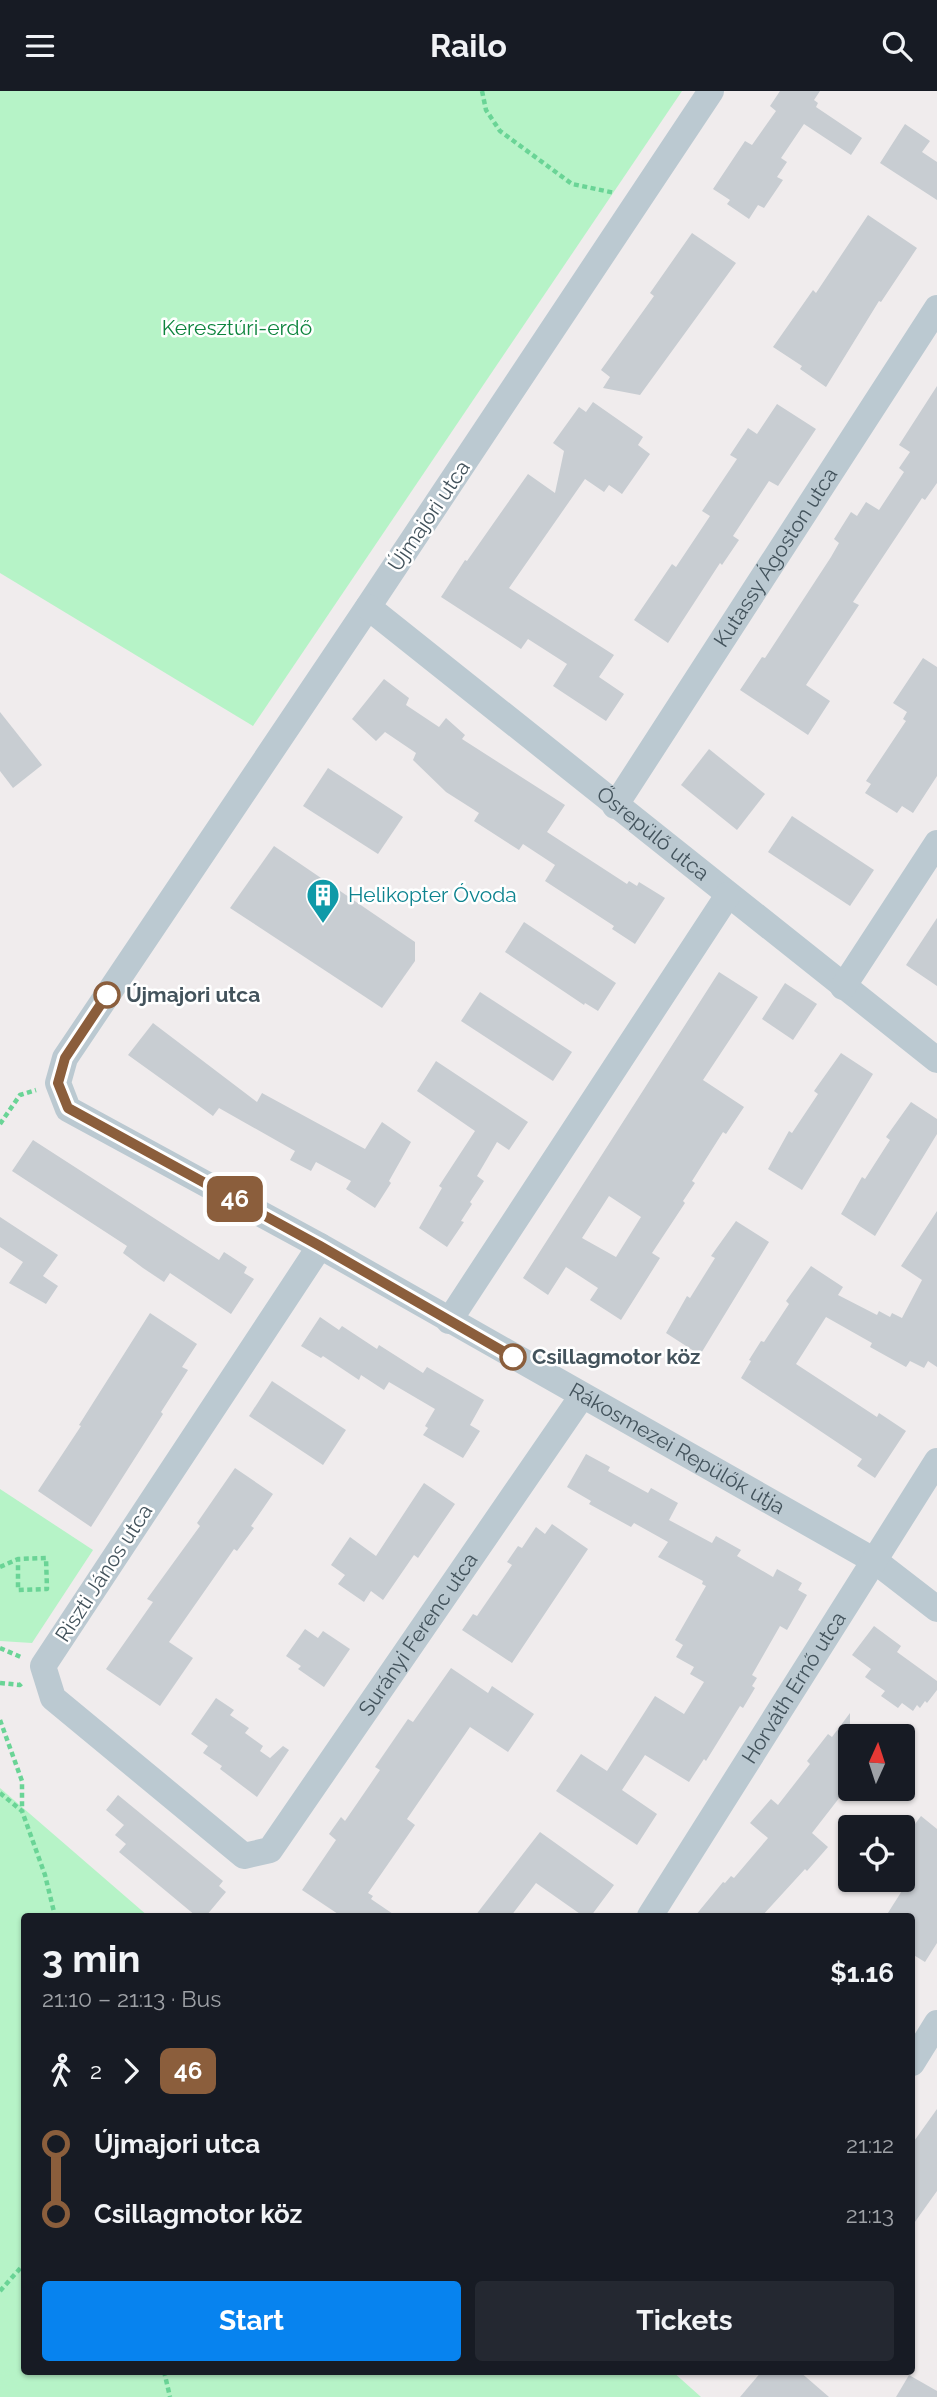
<!DOCTYPE html>
<meta charset="utf-8">
<style>
body{margin:0;font-family:Raleway,sans-serif;background:#242831;color:#f1f3f6;height:100vh;display:flex;flex-direction:column;font-size:26px;white-space:nowrap}
*{box-sizing:border-box;margin:0}
p{font-size:23px;color:#9ea1a6}
.icon{flex:none;width:38px;height:38px;fill:none;stroke:currentColor;stroke-width:2;stroke-linecap:round;stroke-linejoin:round}
.map{position:relative;flex:1;overflow:hidden}
.side{position:absolute;left:21px;top:1822px;width:894px;height:462px;display:flex;flex-direction:column;background:#171b24;border-radius:7px;box-shadow:0 2px 5px #0004}
.side>*{flex:none}
.badge{padding:0 14px;border-radius:10px;font-size:24px;line-height:46px}
.needle{width:46px;rotate:3deg}
.controls{position:absolute;left:838px;top:1633px;display:grid;gap:14px}
.controls a{display:grid;place-items:center;width:77px;height:77px;border-radius:7px;background:#171b24;box-shadow:0 2px 5px #0004;font-size:35px}
.map>.badge{position:absolute;translate:-50% -50%;box-shadow:0 0 0 4px #fff}
.legs{display:flex;align-items:center;gap:10px;height:77px;padding:0 21px;font-size:23px}
.legs p{margin-inline-start:auto}
.overview{display:flex;align-items:center;justify-content:space-between;height:119px;padding:0 21px}
h1{font-size:38px;font-weight:700;line-height:52px}
.action{display:flex;gap:14px;margin-top:auto;padding:14px 21px}
.action a{flex:1;height:80px;border-radius:7px;background:#0783ef;color:#fff;font-size:28px;font-weight:700;line-height:80px;text-align:center}
.action a+a{background:#242831;color:#f1f3f6}
ul{padding:0 21px;list-style:none}
li{display:flex;align-items:center;gap:24px;height:70px;font-size:26px}
li i{display:grid;place-items:center;width:10px;height:100%;margin:0 9px;background:currentColor}
li i::after{content:'';width:18px;height:18px;margin:-9px;border:5px solid;border-radius:50%;background:#171b24}
li p{margin-inline-start:auto}
li:first-child i{background:linear-gradient(#0000 50%,currentColor 0)}
li:last-child i{background:linear-gradient(currentColor 50%,#0000 0)}
header{display:flex;justify-content:space-between;align-items:center;height:91px;padding:0 21px;background:#171b24;font-size:32px;font-weight:700}
.map>svg:first-child{display:block}
.green{fill:#b6f3c7}
.building{fill:#c8cdd2;fill-rule:evenodd}
.lines{fill:none;stroke-linecap:round;stroke-linejoin:round}
.path{stroke:#6ad496;stroke-width:4.5;stroke-dasharray:5 3.5;stroke-linecap:butt}
.street{stroke:#bbc9d1;stroke-width:26}
.line-1-casing{stroke:#fff;stroke-width:16}
.line-1{stroke:#8b5e3c;stroke-width:10}
.stop-1-dot{fill:#fff;stroke:#8b5e3c;stroke-width:3.5}
.labels{text-anchor:middle;stroke-width:5;stroke-linejoin:round;paint-order:stroke}
.park-label{font-size:21px;fill:#0d843d;stroke:#fff}
.street-label{font-size:21px;fill:#43535c;stroke:#fff}
.culture-label{font-size:21px;fill:#0d838f;stroke:#fff;text-anchor:start}
.stop-label{font-size:21px;font-weight:bold;fill:#43535c;stroke:#fff;text-anchor:start}
</style>
<header><svg class="icon" aria-label="menu" viewBox="0 0 24 24"><path d="M4 6h16M4 12h16M4 18h16"/></svg>Railo<svg class="icon" aria-label="search" viewBox="0 0 24 24"><circle cx="10" cy="10" r="6"/><path d="M15 15l6 6"/></svg></header>
<div class="map">
<svg width="937" height="2306" viewBox="0 0 937 2306">
<rect width="100%" height="100%" fill="#f0eced"/>
<g class="green">
<path d="M0 0H682L253 635 0 482Z"/>
<path d="M0 1398 93 1459 32 1552 0 1550Z"/>
<path d="M0 1697 148 1825H24V2280H672L701 2306H0Z"/>
</g>
<g class="building">
<path d="M780 0H820L814 9 818 12 816 16 862 47 851 64 804 33 781 67 787 71 777 86 783 89 764 117 758 114 749 128 727 113 730 109 713 98 745 50 752 54 776 20 770 15Z"/>
<path d="M905 33 930 50 922 61 937 71V109L880 72Z"/>
<path d="M868 124 917 157 881 211 879 210 826 296 800 278 802 275 773 256 813 199 816 202Z"/>
<path d="M692 142 736 172 640 304 603 297 610 286 601 279 654 205 650 202Z"/>
<path d="M937 295V392L925 409 922 407 853 511 859 514 806 594 830 610 808 644 740 599 762 566 765 567 831 466 839 452 834 448 851 421 857 425 866 411 879 419 904 381 899 377 910 361 899 354Z"/>
<path d="M593 311 643 346 638 354 650 363 622 403 609 394 604 401 585 388 509 497 614 564 599 586 624 603 606 630 553 595 567 573 528 548 521 558 441 506 465 469 467 470 528 383 555 402 564 360 553 352 579 316 586 321Z"/>
<path d="M777 313 816 338 778 395 769 390 733 445 739 449 722 474 720 472 668 552 634 529 672 473 676 476 710 425 702 420 737 368 730 364 748 337 757 343Z"/>
<path d="M923 567 937 576V685L913 722 902 715 897 722 865 702 871 693 866 690 906 630 903 628 907 621 893 612Z"/>
<path d="M384 588 409 607 406 614 439 636 446 627 465 644 462 648 565 714 547 741 627 793 629 790 637 795 639 791 665 807 635 853 612 838 614 835 545 790 555 774 523 753 519 759 474 730 479 722 446 701 413 669 416 662 385 641 376 650 352 628Z"/>
<path d="M0 621 42 674 13 697 0 680Z"/>
<path d="M709 658 765 703 737 739 681 694Z"/>
<path d="M328 677 403 726 378 763 303 715Z"/>
<path d="M792 725 874 779 850 815 768 761Z"/>
<path d="M274 755 415 851V870L382 917 230 817Z"/>
<path d="M937 827V895L906 874Z"/>
<path d="M524 831 616 892 598 920 585 912 584 914 505 861Z"/>
<path d="M719 881 758 906 703 989 744 1016 726 1043 723 1041 692 1090 695 1092 683 1110 685 1112 652 1162 660 1167 621 1229 590 1209 598 1197 566 1176 548 1204 523 1187ZM609 1105 641 1126 616 1166 582 1147Z"/>
<path d="M785 892 817 913 793 949 762 928Z"/>
<path d="M480 901 572 961 553 990 461 930Z"/>
<path d="M153 932 257 1011 262 1002 365 1058 382 1031 411 1051 389 1090 391 1092 375 1117 346 1098 351 1090 316 1071 311 1080 290 1069 295 1060 219 1017 213 1025 128 964Z"/>
<path d="M841 962 873 983 802 1099 768 1078 789 1040 792 1042 818 1003 814 1000Z"/>
<path d="M436 970 528 1031 509 1059 497 1051 477 1085 484 1090 470 1111 472 1113 461 1130 464 1131 447 1156 419 1137 442 1097 439 1095 475 1040 417 1000Z"/>
<path d="M911 1011 937 1028V1043L875 1145 841 1123 862 1086 865 1088 890 1049 886 1046Z"/>
<path d="M33 1049 219 1169 224 1161 247 1176 244 1182 254 1188 231 1223 170 1182 164 1191 143 1177 123 1162 127 1155 12 1080Z"/>
<path d="M937 1120V1276L928 1270 924 1277 910 1270 906 1276 870 1256 872 1252 826 1226 796 1273 877 1326 879 1322 906 1340 875 1387 857 1375 862 1368 741 1287 751 1270 749 1269 761 1250 764 1251 789 1213 786 1210 811 1175 843 1196 838 1204 877 1224 879 1220 890 1226 892 1222 902 1227 922 1189 901 1175Z"/>
<path d="M0 1126 58 1164 43 1185 58 1195 46 1213 9 1192 23 1171 0 1156Z"/>
<path d="M736 1130 769 1151 700 1264 666 1242 687 1205 690 1207 715 1167 711 1165Z"/>
<path d="M150 1222 197 1253 182 1276 188 1279 161 1321 163 1323 91 1436 38 1400 81 1335 79 1334Z"/>
<path d="M320 1226 339 1239 342 1235 377 1258 379 1254 423 1282 427 1276 484 1309 470 1334 480 1340 463 1367 423 1344 428 1337 425 1335 435 1318 389 1291 384 1299 361 1284 359 1289 323 1265 321 1267 301 1255Z"/>
<path d="M272 1290 346 1339 323 1374 249 1325Z"/>
<path d="M586 1363 610 1376 608 1380 648 1402 651 1397 678 1412 669 1429 712 1452 716 1445 741 1459 737 1465 773 1486 777 1478 802 1492 798 1499 807 1504 787 1539 780 1535 752 1584 757 1587 752 1595 755 1597 743 1617 740 1615 706 1670 704 1668 689 1691 645 1664 622 1699 657 1723 637 1754 556 1700 581 1663 607 1680 655 1605 684 1623 704 1591 690 1583 694 1576 676 1566 683 1554 675 1549 706 1495 702 1493 703 1490 658 1466 668 1451 634 1432 631 1436 589 1413 591 1410 567 1396Z"/>
<path d="M235 1377 273 1403 251 1435 254 1437 237 1460 234 1458 169 1551 193 1567 160 1615 106 1578 153 1511 147 1508 200 1435 197 1432Z"/>
<path d="M424 1392 455 1413 418 1467 414 1464 383 1509 371 1500 364 1511 338 1493 345 1484 331 1474 350 1446 376 1465Z"/>
<path d="M552 1433 588 1458 512 1572 462 1539 473 1523 477 1525 512 1474 507 1471 518 1455 522 1457 536 1436 545 1443Z"/>
<path d="M874 1535 901 1555 897 1561 937 1590V1599L927 1612 925 1610 920 1617 917 1614 913 1620 902 1612 898 1617 881 1605 885 1600 865 1586 871 1578 852 1564Z"/>
<path d="M305 1538 318 1547 323 1540 350 1558 324 1596 298 1578 301 1575 286 1565Z"/>
<path d="M451 1577 488 1602 492 1595 534 1623 508 1661 470 1636 407 1728 415 1734 368 1802 373 1805 371 1808 396 1825H341L302 1799 336 1749 329 1743 341 1726 345 1730 380 1679 375 1676 408 1628 413 1631Z"/>
<path d="M216 1607 234 1619 230 1624 249 1637 245 1642 263 1655 260 1660 270 1667 283 1655 289 1659 257 1706 220 1678 222 1675 203 1662 208 1655 191 1643Z"/>
<path d="M850 1622V1693L812 1742 828 1756 807 1780 805 1778 762 1825H695L723 1791 725 1792 731 1785 734 1787 768 1747 750 1732 771 1708 778 1714 810 1673 807 1670 828 1643 832 1646Z"/>
<path d="M118 1704 223 1790 219 1795 226 1801 206 1825H196L119 1761 126 1753 115 1744 124 1734 106 1719Z"/>
<path d="M921 1725 937 1738V1852L925 1871 912 1863V1825H886L912 1784 903 1777V1749Z"/>
<path d="M540 1741 614 1794 591 1825H583L536 1792 511 1825H475Z"/>
<path d="M937 2018V2100L912 2135V2053Z"/>
<path d="M762 2280H799L829 2306H740Z"/>
<path d="M909 2284 937 2300V2306H896Z"/>
</g>
<g class="lines">
<g class="path">
<path d="M482 0 486 19 500 40 572 93 615 102"/>
<path d="M0 1033 20 1004 36 999"/>
<path d="M0 1476 18 1468 46 1467 47 1498 18 1499V1468"/>
<path d="M0 1557 23 1567"/>
<path d="M0 1592 20 1594 23 1591"/>
<path d="M0 1629 22 1690V1720"/>
<path d="M0 1702 22 1720 45 1784 55 1825"/>
<path d="M0 2200 24 2173"/>
<path d="M164 2280 170 2306"/>
</g>
<g class="street">
<path id="s1" d="M711 0 368 516 65 967 58 992 68 1018 320 1155 875 1470 937 1518"/>
<path id="s2" d="M368 516 937 969"/>
<path id="s3" d="M615 715 937 217"/>
<path d="M843 896 937 752"/>
<path id="s4" d="M320 1155 43 1575 53 1607 244 1765 270 1759 582 1305"/>
<path d="M449 1230 728 804"/>
<path id="s5" d="M650 1825 937 1370"/>
<path d="M912 1972 937 1932"/>
</g>
</g>
<g class="lines">
<defs>
<path id="line-1" d="M107 904 65 967 58 992 68 1017 320 1155 513 1266"/>
</defs>
<use href="#line-1" class="line-1-casing"/>
<use href="#line-1" class="line-1"/>
</g>
<defs>
<symbol id="building-pin" viewBox="-11 -11 22 30"><path d="M0 17L-7.5 6A9.5 9.5 0 1 1 7.5 6Z" fill="#0f9aa8" stroke="#fff"/><path d="M-4-6H4V6H1V3H-1V6H-4ZM-2.5-4.3h1.7v1.8h-1.7ZM.8-4.3h1.7v1.8H.8ZM-2.5-1h1.7V.8h-1.7ZM.8-1h1.7V.8H.8Z" fill="#fff"/></symbol>
</defs>
<g fill-rule="evenodd">
<use href="#building-pin" x="304" y="785" width="38" height="52"/>
</g>
<g class="stop-1-dot">
<circle cx="107" cy="904" r="12"/>
<circle cx="513" cy="1266" r="12"/>
</g>
<g class="labels">
<g class="park-label">
<text x="237" y="244">Keresztúri-erdő</text>
</g>
<g class="street-label">
<text transform="translate(429 425) rotate(-56)" y="7">Újmajori utca</text>
<text dy="7" stroke="none"><textPath href="#s3" startOffset="296">Kutassy Ágoston utca</textPath></text>
<text dy="7" stroke="none"><textPath href="#s2" startOffset="364">Ősrepülő utca</textPath></text>
<text dy="7" stroke="none"><textPath href="#s1" startOffset="1914">Rákosmezei Repülők útja</textPath></text>
<text transform="translate(104 1482) rotate(-57)" y="7">Riszti János utca</text>
<text dy="7" stroke="none"><textPath href="#s4" startOffset="1073">Surányi Ferenc utca</textPath></text>
<text dy="7" stroke="none"><textPath href="#s5" startOffset="270">Horváth Ernő utca</textPath></text>
</g>
<g class="culture-label">
<text x="348" y="811">Helikopter Óvoda</text>
</g>
<g class="stop-label">
<text x="126" y="911">Újmajori utca</text>
<text x="532" y="1273">Csillagmotor köz</text>
</g>
</g>
</svg>
<div class="controls">
<a><svg class="needle" viewBox="-14 -14 28 28"><path d="M0-13l5 13h-10z" fill="#e53935"/><path d="M0 13l5-13h-10z" fill="#9ea1a6"/></svg></a>
<a><svg class="icon" aria-label="locate" viewBox="0 0 24 24"><circle cx="12" cy="12" r="6"/><path d="M12 2v4M12 18v4M2 12h4M18 12h4"/></svg></a>
</div>
<b class="badge" style="left:235px;top:1108px;background:#8b5e3c;color:#fff">46</b>
<section class="side">
<div class="overview"><div><h1>3 min</h1><p>21:10 – 21:13 · Bus</p></div><b>$1.16</b></div>
<div class="legs"><svg class="icon" aria-label="walk" viewBox="0 0 24 24"><circle cx="13" cy="4" r="2"/><path d="M13 8l-2 6 4 7M11 14l-3 7M7 12l3-4h3l4 4"/></svg>2<svg class="icon" aria-label="forward" viewBox="0 0 24 24"><path d="M9 5l7 7-7 7"/></svg><b class="badge" style="background:#8b5e3c;color:#fff">46</b></div>
<ul>
<li><i style="color:#8b5e3c"></i><b>Újmajori utca</b><p>21:12</p></li>
<li><i style="color:#8b5e3c"></i><b>Csillagmotor köz</b><p>21:13</p></li>
</ul>
<div class="action"><a>Start</a><a>Tickets</a></div>
</section>
</div>
